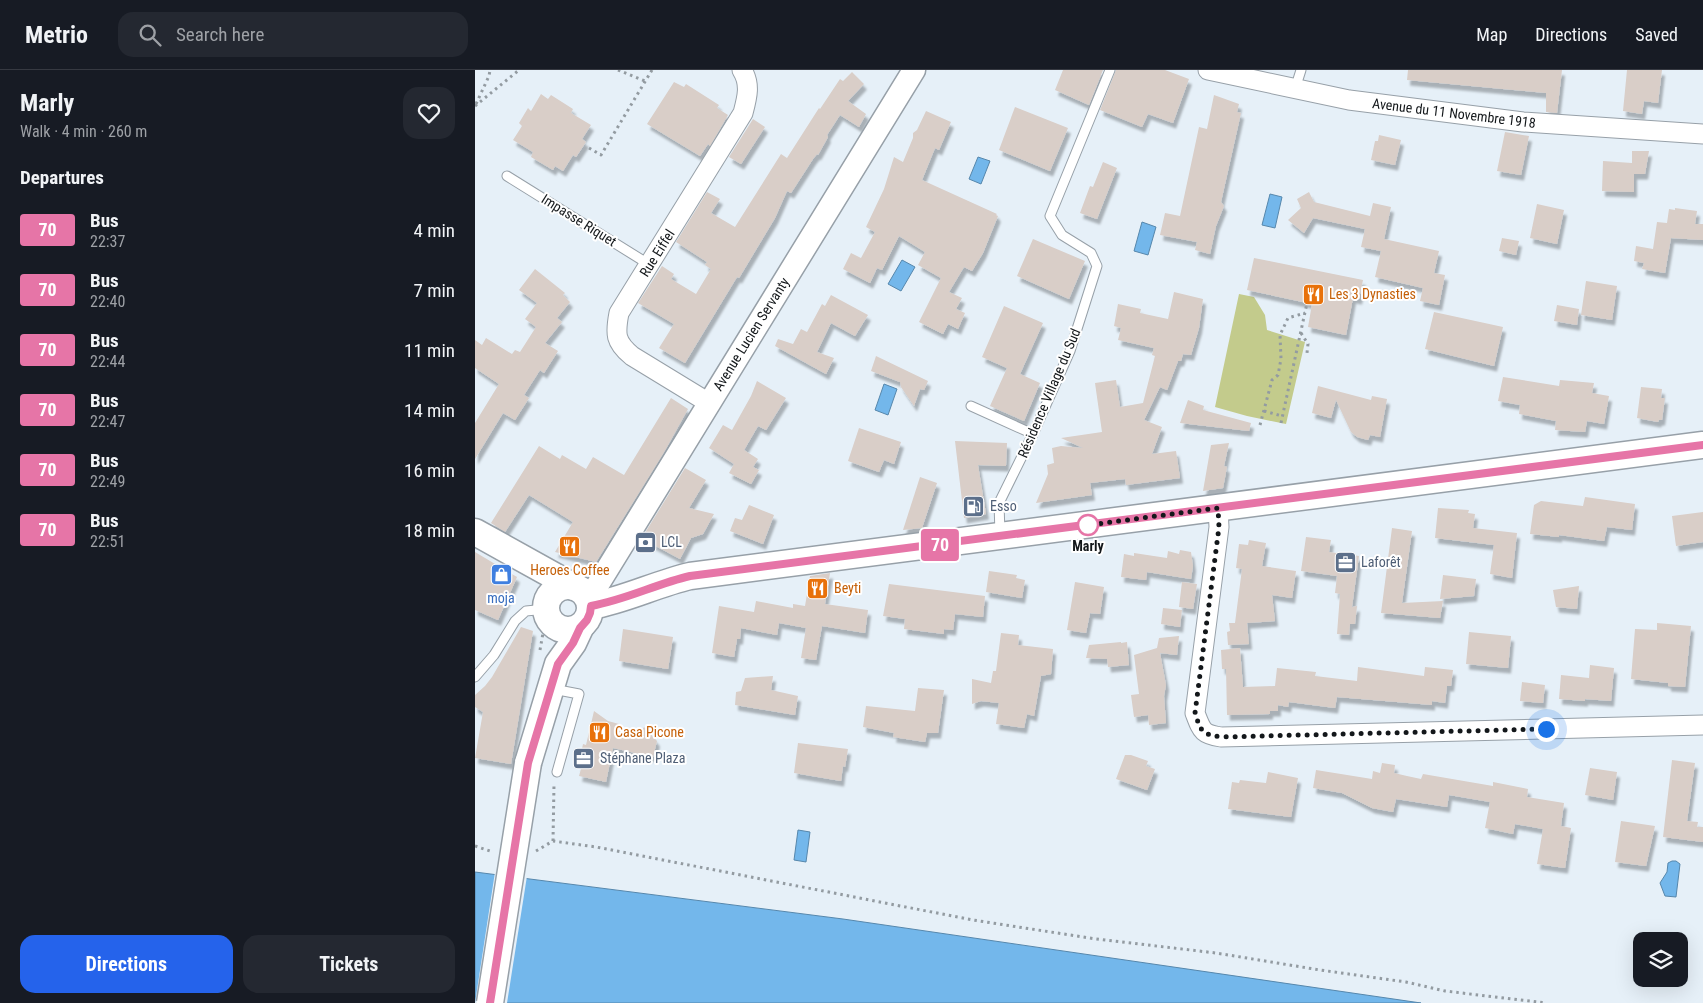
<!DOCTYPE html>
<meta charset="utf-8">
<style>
body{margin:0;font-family:"Roboto Condensed",sans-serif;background:#242831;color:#f1f3f6;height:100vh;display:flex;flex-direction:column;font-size:19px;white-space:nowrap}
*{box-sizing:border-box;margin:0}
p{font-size:16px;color:#9ea1a6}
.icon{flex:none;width:28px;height:28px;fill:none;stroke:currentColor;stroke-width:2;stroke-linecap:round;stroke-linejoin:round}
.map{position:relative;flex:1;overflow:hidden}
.panel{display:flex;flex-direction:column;background:#171b24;width:475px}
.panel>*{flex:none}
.badge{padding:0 10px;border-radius:4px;font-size:18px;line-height:32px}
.controls{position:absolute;left:1158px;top:862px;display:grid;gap:10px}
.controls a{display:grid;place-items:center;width:55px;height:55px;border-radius:10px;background:#171b24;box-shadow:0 5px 20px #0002;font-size:25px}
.you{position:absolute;width:25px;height:25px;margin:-12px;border:4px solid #fff;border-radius:50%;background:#1a73e8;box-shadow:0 0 0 8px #1a73e833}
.map>.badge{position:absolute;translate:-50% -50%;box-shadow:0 0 0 2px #fff}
h2{padding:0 20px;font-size:19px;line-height:45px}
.round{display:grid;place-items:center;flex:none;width:52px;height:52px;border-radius:15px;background:#242831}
.overview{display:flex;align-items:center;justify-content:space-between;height:85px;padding:0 20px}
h1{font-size:24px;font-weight:700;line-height:38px}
.cta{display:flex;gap:10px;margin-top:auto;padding:10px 20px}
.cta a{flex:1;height:58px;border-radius:15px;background:#2563eb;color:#fff;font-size:20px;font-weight:700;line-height:58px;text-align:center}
.cta a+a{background:#242831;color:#f1f3f6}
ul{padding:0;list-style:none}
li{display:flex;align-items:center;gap:15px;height:60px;padding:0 20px}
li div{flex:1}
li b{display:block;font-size:19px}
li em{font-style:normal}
li .badge{min-width:55px;font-weight:700;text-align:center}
header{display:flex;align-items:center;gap:30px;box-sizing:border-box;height:70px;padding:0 25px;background:#171b24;border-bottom:1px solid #363941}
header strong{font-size:24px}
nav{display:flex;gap:28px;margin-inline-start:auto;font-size:18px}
.search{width:350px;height:45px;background:#242831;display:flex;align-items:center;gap:12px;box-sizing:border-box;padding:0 18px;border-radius:15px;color:#9ea1a6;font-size:19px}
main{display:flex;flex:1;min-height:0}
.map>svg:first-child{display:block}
.green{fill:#c3cb8c}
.water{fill:#73b7eb;stroke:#5687ac}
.pier{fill:#e6f0f8}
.building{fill:#d9cec8;filter:url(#shadow)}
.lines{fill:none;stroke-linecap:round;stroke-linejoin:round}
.service-casing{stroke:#97a0a8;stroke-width:11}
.minor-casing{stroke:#97a0a8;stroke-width:21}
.tertiary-casing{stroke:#97a0a8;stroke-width:25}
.secondary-casing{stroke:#97a0a8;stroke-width:29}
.path{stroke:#939ba1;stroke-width:3;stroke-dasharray:2.5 4;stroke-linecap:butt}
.service{stroke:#fff;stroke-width:9}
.minor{stroke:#fff;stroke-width:19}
.tertiary{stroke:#fff;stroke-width:22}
.secondary{stroke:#fff;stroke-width:26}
.secondary-bridge-casing{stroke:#97a0a8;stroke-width:29;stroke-linecap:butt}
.secondary-bridge{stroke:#fff;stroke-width:26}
.line-casing{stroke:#fff;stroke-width:11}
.line{stroke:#e675a7;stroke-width:8}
.walk{stroke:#13171a;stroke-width:5;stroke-dasharray:0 9}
.stop-dot{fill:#fff;stroke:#e675a7;stroke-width:2.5}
.labels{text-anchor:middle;stroke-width:4;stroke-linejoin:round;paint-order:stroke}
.street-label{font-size:14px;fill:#13171a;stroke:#fff}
.food-label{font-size:14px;fill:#c56008;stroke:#fff;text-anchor:start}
.service-label{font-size:14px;fill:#4e5e75;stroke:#fff;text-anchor:start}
.stop-label{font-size:14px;font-weight:bold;fill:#13171a;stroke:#fff}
.shop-label{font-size:14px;fill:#366cbe;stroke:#fff}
</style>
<header>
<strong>Metrio</strong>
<div class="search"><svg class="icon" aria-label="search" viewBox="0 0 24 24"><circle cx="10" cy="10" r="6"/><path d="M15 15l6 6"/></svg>Search here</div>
<nav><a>Map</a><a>Directions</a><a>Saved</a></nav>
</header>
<main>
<section class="panel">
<div class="overview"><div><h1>Marly</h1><p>Walk · 4 min · 260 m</p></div><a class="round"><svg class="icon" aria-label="heart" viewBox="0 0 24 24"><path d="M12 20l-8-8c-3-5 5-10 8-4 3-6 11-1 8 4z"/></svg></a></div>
<h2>Departures</h2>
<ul>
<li><span class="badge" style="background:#e675a7;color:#fff">70</span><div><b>Bus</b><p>22:37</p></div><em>4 min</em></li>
<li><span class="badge" style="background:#e675a7;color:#fff">70</span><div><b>Bus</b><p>22:40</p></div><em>7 min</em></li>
<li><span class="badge" style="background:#e675a7;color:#fff">70</span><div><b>Bus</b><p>22:44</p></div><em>11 min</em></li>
<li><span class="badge" style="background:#e675a7;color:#fff">70</span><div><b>Bus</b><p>22:47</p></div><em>14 min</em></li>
<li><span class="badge" style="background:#e675a7;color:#fff">70</span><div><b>Bus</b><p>22:49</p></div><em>16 min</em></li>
<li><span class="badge" style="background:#e675a7;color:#fff">70</span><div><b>Bus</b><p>22:51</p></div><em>18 min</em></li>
</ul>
<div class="cta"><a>Directions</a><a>Tickets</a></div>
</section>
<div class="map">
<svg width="1228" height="933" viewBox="0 0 1228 933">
<defs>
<filter id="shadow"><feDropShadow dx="3" dy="5.5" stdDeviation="1" flood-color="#0004"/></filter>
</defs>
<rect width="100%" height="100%" fill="#e6f0f8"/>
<path class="green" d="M764 224 779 227 790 245 792 260 830 272 811 354 772 346 740 337Z"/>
<g class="water">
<path d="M503 87 515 91 506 114 494 109Z"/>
<path d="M795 124 807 127 800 158 787 155Z"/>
<path d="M667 152 681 157 673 185 659 181Z"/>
<path d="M427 190 440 197 426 221 413 214Z"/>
<path d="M409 314 422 319 413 345 400 340Z"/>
<path d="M323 760 335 762 331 792 319 790Z"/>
<path d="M1197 791H1201L1205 794 1201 827 1190 826 1185 813 1192 802 1193 793Z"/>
<path d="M0 802 368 849 946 933H0Z"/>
</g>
<path class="pier" d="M20 802 52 806 32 933H0Z"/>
<g class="building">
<path d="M588 0H628L614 35 580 20Z"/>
<path d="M641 0H690L714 9 698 53 673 44 667 57 625 40Z"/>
<path d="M933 0H1087L1082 43 1071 42V23L932 10Z"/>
<path d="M1152 0H1187L1183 33 1169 31 1167 44 1148 41Z"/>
<path d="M377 2 389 14 373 31 391 44 384 57 365 45 352 65 353 67 343 85 342 84 338 89 316 123 312 121 300 148 264 208 262 207 210 293 184 278 199 254 163 233 187 196 199 204 196 209 221 224 236 199 230 195 232 192 201 172 232 122 245 129 236 143 260 157 306 84 312 88 344 38 345 39 365 9 368 11Z"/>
<path d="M199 12 209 17 211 14 244 35 242 38 253 45 235 76 233 74 225 86 172 54Z"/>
<path d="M66 24 73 29 76 25 98 39 96 43 116 55 107 69 111 72 101 87 98 85 88 101 80 96 78 100 56 87 58 82 38 70 47 56 44 53 53 38 56 41Z"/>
<path d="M739 25 764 34 762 42 766 43 746 132 749 136 741 156 735 184 720 180 722 172 685 165 690 143 705 146 724 57 732 59Z"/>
<path d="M540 37 593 58 575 101 524 80Z"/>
<path d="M451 41 476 52 464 80 460 78 447 110 522 144 521 145 523 146 508 183 497 201 489 197 474 222 487 228 481 239 490 243 483 259 473 254 468 264 444 252 466 208 443 195 450 182 424 166 407 200 402 198 395 213 368 199 376 183 386 188 400 162 391 157 409 119 419 87 428 92 438 68V63L442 60Z"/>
<path d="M278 49 290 57 266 94 254 87Z"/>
<path d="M1030 62 1054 66 1046 105 1022 101Z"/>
<path d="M904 65 926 70 920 95 896 90 900 71H903Z"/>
<path d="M1157 81H1174L1170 104H1159V122L1127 121 1128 91 1157 93Z"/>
<path d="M628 92 642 98 622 149 605 143 615 116 618 117Z"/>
<path d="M834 122 839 132 895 146 898 133 916 137 909 169 964 181 959 203 970 205 964 235 945 231 948 218 900 207 906 181 886 177 890 159 838 148 829 163 813 150 826 138 822 129Z"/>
<path d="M1062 134 1089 140 1082 174 1055 168Z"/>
<path d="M1200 138 1222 141 1220 154H1228V170L1196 168 1190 203 1167 199 1169 193 1159 191 1161 176 1178 179 1182 152 1192 153 1194 139 1200 140Z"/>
<path d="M1027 168 1044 171 1041 185 1024 181Z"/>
<path d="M558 169 610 191 594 229 542 206Z"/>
<path d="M779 188 888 210 884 229 878 228 871 265 833 257 837 234 772 220Z"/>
<path d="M60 199 90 223 88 225 95 232 82 248 87 252 70 273 83 281 69 303 65 300 49 325 54 328 40 350 28 343 0 389V353L24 314 0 298V270L7 275 11 268 37 284 40 280 45 282 61 257 50 249 62 233 44 220Z"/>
<path d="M1111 211 1142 216 1137 250 1106 245Z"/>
<path d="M699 222 728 229 724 258 716 285 708 284 706 291H703L692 320 685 317 669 350 687 357 677 384 701 381 705 408 651 415 650 409 615 413 617 425 561 433 573 404 572 395 579 393 577 378 586 376 608 378 586 368 627 362 620 313 641 310 645 337 668 333 680 286 677 285 679 278 643 270 646 258 639 256 643 234 666 239 665 243 693 249Z"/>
<path d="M356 225 393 245 380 266 356 253 342 282 359 288 351 304 300 276 303 269 318 274 326 259 332 262 347 234 350 236Z"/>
<path d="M1082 235 1104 239 1102 255 1079 251Z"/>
<path d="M529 236 568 253 545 304 565 313 549 351 515 336 532 298 507 287Z"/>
<path d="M959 242 1028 257 1019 296 950 279Z"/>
<path d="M401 286 453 311 449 320 445 319 439 336 426 317 425 312 396 301Z"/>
<path d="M1028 307 1084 316 1085 310 1119 313 1117 323 1134 326 1129 354 1112 351 1110 362 1080 360 1081 351 1044 344 1045 335 1023 331Z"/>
<path d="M282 311 311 328 291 360 283 356 269 380 283 389 278 397 284 400 276 414 254 403 259 394 234 378 248 355 257 360 276 326Z"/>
<path d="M843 316 896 330 897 326 912 329 905 367 895 365 893 370 882 367 876 362 861 330 856 348 837 343Z"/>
<path d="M1166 317 1187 319 1186 328H1190L1187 350H1184L1183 352 1162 348Z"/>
<path d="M196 328 213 339 188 384 121 492 80 482 98 452 54 425 30 462 16 453 64 376 85 389 87 385 111 399 118 387 149 405Z"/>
<path d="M713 330 729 336 728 340 776 353 774 361 705 353Z"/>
<path d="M384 358 426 372 419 394 409 390 404 402 373 391Z"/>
<path d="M480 371 532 373 531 396 503 395 511 444 489 448Z"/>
<path d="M754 373 749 396 752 397 748 418 728 421 736 375Z"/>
<path d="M210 398 231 410 214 438 239 444 228 464 216 468 205 489 177 474 178 472 168 466Z"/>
<path d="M445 407 462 413 447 458 428 460Z"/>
<path d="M1110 427 1160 434 1157 460 1132 457 1129 471 1084 465V467L1055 464 1059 435 1066 431 1108 436Z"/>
<path d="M274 435 299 445 288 474 255 461 260 448 267 450Z"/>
<path d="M963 438 994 440 993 443 1000 444 998 458 1042 463 1037 508 1015 504 1019 475 960 468Z"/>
<path d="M1228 442V472L1201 476 1197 446Z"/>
<path d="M917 458 937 461 927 533 968 531 965 548 906 543Z"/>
<path d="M831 467 856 470 854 482 884 486 877 537 882 536 880 554H875L874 565 862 564 865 524 860 523 862 506 826 501Z"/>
<path d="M774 470 791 473 787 496 821 501 817 528 797 525 800 551 772 553 774 574 753 575 752 562 755 561 754 553H760L767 499 761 498 764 474 773 475Z"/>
<path d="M705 480 716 482 718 496 716 509 672 502 671 510 646 507 649 484 659 486V483L692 488 693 481 704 484Z"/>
<path d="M0 482 42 507 23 550 0 540Z"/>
<path d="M514 501 542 505 541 508 550 510 547 528 511 522Z"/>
<path d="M355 503 350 534 393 540 390 563 347 556 341 590 326 588 331 558 304 553 302 565 266 558 265 569H262L259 587 237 583 244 536 279 542 281 531 318 538V534L330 536 335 506Z"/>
<path d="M968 505 1001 509 999 526 965 529Z"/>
<path d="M600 512 629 517 625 544 615 543 611 563 592 560Z"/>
<path d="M707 512 722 514 718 539 704 537Z"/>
<path d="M414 514 510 526 508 547 480 544 478 560 469 559V564L429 559 430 549 408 546Z"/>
<path d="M1104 516 1102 539 1081 537 1078 520Z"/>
<path d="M688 538 707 540 705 557 686 554Z"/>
<path d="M1182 553 1216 556 1210 617 1193 616V613L1156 609 1160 559 1182 560Z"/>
<path d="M46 557 58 561 36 694 0 688 8 642 0 637V625L10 616 17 607Z"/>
<path d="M148 559 198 567 193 599 144 591Z"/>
<path d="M994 562 1036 566 1033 598 991 594Z"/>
<path d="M526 563 544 565 543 575 578 579 576 604 566 606 559 646 552 644 549 658 521 654 524 633 506 631 497 634V609L516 613 518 601H521Z"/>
<path d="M704 566 702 585 685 583 691 615 689 626 691 653 674 655 673 645 659 647 656 625 664 624 659 585 682 578 684 568Z"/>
<path d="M646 572V573L652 572 654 595 633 597 632 589 611 588 614 575Z"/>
<path d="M765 578 768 617 800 616 802 598 841 602 840 606 882 611 883 597 949 606 950 597 978 600 976 616H972L970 633 957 631V635L862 627 860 638 814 632 813 637 803 635V641H795V644L752 645 751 599H747L746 580Z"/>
<path d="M1115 595 1139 598 1136 631 1110 629V631L1084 629 1086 605 1114 608Z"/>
<path d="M298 606 296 620 323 626 320 645 260 635 261 622 266 621 270 608Z"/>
<path d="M1047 612 1070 615 1068 633 1045 631Z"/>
<path d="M443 618 469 620 463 663H452L450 672 418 667 419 663 388 657 391 636 440 641Z"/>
<path d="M119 641 133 651 144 654 143 657 166 662 169 657 182 671 178 687 138 678 131 712 104 706 106 699 103 698 108 674 111 675Z"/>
<path d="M323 673 373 679 370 697 368 696 366 711 319 703Z"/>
<path d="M650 685H656L673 691 671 696 680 699 672 720 641 709Z"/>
<path d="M1197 690 1220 693 1212 751 1223 752 1222 757H1228V772L1188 767Z"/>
<path d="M907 693 920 695 919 703 932 706 946 709 948 704 1018 716V712L1053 719 1052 727 1089 733 1086 756 1096 758 1090 798 1062 794 1068 759 1040 754 1038 764 1010 758 1015 732 974 725 972 737 921 729 918 742 897 738 867 723 838 718 841 700 897 709 898 701 905 703Z"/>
<path d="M1115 698 1142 702 1138 730 1110 725Z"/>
<path d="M793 702 823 708 816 747 753 739 757 712 764 713 765 710 791 713Z"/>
<path d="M1146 751 1180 756 1171 796 1140 792Z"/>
</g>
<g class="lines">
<defs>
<g id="service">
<path d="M820 19 826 0"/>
<path d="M32 106 175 195"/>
<path d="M496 336 558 364"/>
<path d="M525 464 524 433 558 364 595 281 622 196 616 183 587 165 575 146 635 0"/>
<path d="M0 607 19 585 40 551 51 541 71 539"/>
<path d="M78 619 104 624 82 702"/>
</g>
<g id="minor">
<path d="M733 0 874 30 1048 52 1228 64"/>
<path d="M234 333 157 286C140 272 140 264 144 243L268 43C272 28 276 14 267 0"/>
<path d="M743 438 744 457 720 643C727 661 727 664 746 667L1228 655"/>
</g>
<path id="tertiary" d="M114 529 439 0"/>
<g id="secondary">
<path d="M0 462 99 517"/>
<circle cx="93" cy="538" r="22"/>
<path d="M116 536C150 530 181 514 215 506L1228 375"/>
<path d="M53 693 83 594 98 573 105 558"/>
</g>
</defs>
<use href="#service" class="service-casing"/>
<use href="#minor" class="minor-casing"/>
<use href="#tertiary" class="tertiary-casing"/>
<use href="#secondary" class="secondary-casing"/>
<g class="path">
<path d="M143 0 170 11"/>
<path d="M1 34 14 6 15 0"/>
<path d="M0 36 44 0"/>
<path d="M114 78 126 85 177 0"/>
<path d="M826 263 833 274 832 283"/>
<path d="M789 341 807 346"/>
<path d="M806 353 832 233"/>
<path d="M785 355 797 310 803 305 806 289 805 265 813 248 830 243"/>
<path d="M65 580 68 563 72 552"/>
<path d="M78 771 79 714"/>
<path d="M0 776 18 782"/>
<path d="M61 781 78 771 121 777 498 850 621 869 741 883 845 900 931 912 970 921 1071 933"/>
</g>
<use href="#service" class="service"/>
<use href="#minor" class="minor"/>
<use href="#tertiary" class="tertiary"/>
<use href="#secondary" class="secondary"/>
<defs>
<path id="secondary-bridge" d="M15 933 53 693"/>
</defs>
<use href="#secondary-bridge" class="secondary-bridge-casing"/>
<use href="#secondary-bridge" class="secondary-bridge"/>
</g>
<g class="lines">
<defs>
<path id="line" d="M15 933 53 693 83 594 98 573 105 558 112 550 115 543 116 536C150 530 181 514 215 506L1228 375"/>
</defs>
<use href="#line" class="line-casing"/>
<use href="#line" class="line"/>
<path class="walk" d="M613 455 606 456 743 438 744 457 720 643C726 661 726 664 746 667L1071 659"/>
</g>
<defs>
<symbol id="restaurant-square" viewBox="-11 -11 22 22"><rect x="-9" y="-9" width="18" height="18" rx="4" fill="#e8710a" stroke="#fff"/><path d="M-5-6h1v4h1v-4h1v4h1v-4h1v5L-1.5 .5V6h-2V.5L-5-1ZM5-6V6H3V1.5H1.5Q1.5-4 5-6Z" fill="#fff"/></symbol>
<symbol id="fuel-square" viewBox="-11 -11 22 22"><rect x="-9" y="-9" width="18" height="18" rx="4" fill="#5c6f8a" stroke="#fff"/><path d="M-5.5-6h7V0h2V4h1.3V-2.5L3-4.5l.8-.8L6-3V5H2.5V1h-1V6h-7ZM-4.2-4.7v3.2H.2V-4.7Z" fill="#fff"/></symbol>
<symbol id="bank-square" viewBox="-11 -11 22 22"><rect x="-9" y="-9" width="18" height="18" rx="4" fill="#5c6f8a" stroke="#fff"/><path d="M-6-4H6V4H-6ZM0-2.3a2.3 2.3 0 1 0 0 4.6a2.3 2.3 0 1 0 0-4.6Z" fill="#fff"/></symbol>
<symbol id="office-square" viewBox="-11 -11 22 22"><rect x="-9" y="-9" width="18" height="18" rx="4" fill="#5c6f8a" stroke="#fff"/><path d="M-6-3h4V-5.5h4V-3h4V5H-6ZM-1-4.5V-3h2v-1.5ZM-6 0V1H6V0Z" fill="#fff"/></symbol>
<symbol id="shop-square" viewBox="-11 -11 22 22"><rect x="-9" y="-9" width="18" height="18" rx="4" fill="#3f7fe0" stroke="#fff"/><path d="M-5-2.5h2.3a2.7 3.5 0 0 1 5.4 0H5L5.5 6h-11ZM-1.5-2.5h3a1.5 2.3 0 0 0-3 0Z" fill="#fff"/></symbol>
</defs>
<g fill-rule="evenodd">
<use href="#restaurant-square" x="826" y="212" width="25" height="25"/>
<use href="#fuel-square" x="486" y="424" width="25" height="25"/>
<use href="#bank-square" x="158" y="460" width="25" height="25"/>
<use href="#restaurant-square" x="82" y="464" width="25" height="25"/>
<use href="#office-square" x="858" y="480" width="25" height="25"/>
<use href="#shop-square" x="14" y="492" width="25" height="25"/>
<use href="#restaurant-square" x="330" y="506" width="25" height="25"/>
<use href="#restaurant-square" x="112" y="650" width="25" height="25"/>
<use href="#office-square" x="96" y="676" width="25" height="25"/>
</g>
<circle class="stop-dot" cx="613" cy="455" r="10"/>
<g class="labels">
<g class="street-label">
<text transform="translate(979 43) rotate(7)" y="5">Avenue du 11 Novembre 1918</text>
<text transform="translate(104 150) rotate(32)" y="5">Impasse Riquet</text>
<text transform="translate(182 183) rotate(-58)" y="5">Rue Eiffel</text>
<text transform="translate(276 264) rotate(-58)" y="5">Avenue Lucien Servanty</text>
<text transform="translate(574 323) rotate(-67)" y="5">Résidence Village du Sud</text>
</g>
<g class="food-label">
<text x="854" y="229">Les 3 Dynasties</text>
<text x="95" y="505" text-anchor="middle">Heroes Coffee</text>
<text x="359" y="523">Beyti</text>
<text x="140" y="667">Casa Picone</text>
</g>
<g class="service-label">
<text x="515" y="441">Esso</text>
<text x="186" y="477">LCL</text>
<text x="886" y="497">Laforêt</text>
<text x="125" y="693">Stéphane Plaza</text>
</g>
<g class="stop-label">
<text x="613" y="481">Marly</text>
</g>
<g class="shop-label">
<text x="26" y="533">moja</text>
</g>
</g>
</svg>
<div class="controls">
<a><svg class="icon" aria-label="layers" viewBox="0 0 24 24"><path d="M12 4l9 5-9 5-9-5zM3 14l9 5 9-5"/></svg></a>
</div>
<div class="you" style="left:1071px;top:659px"></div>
<b class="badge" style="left:465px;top:475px;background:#e675a7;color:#fff">70</b>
</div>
</main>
